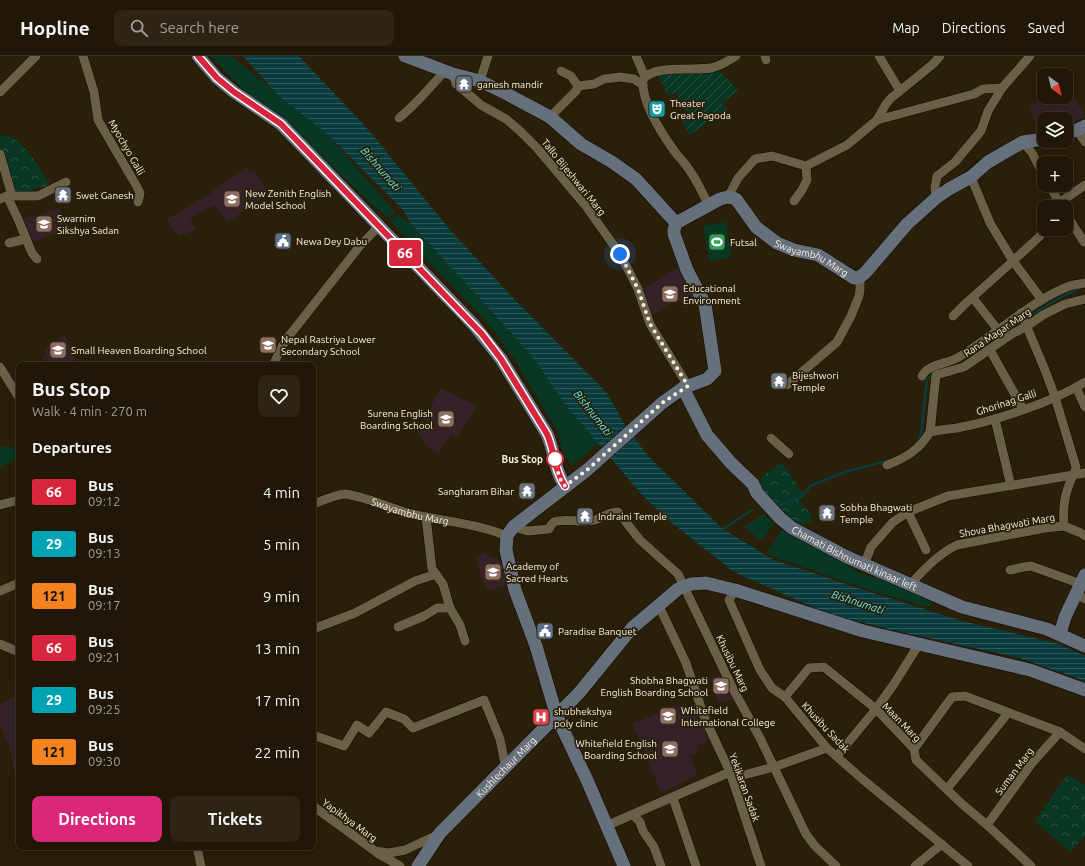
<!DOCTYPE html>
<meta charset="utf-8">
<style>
body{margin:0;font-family:Ubuntu,sans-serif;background:#2d2414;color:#f1f3f6;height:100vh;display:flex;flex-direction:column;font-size:15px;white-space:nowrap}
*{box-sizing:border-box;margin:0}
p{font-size:13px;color:#a29f9b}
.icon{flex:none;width:22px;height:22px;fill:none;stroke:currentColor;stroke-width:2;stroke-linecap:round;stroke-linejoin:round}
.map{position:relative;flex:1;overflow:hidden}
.panel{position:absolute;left:16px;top:306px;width:300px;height:488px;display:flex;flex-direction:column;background:#201706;border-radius:8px;box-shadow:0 2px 10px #0003,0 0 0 1px #3d3628}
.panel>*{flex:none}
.badge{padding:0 8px;border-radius:3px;font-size:14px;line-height:26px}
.needle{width:26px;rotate:146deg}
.fabs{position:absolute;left:1037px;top:12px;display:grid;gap:8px}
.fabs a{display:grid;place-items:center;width:36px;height:36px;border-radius:8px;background:#201706;box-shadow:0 2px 10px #0003,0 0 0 1px #3d3628;font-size:20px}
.you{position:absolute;width:20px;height:20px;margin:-10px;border:3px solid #fff;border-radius:50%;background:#1a73e8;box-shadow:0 0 0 6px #1a73e833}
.map>.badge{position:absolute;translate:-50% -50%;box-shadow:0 0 0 2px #fff}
h2{padding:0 16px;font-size:15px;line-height:36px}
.round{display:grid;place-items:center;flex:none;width:42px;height:42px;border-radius:8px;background:#2d2414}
.summary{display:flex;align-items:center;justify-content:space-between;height:68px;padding:0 16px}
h1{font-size:19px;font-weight:700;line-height:30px}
.primary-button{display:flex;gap:8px;margin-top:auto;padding:8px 16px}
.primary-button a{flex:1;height:46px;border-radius:8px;background:#db2777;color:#fff;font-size:16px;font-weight:700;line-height:46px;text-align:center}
.primary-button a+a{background:#2d2414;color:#f1f3f6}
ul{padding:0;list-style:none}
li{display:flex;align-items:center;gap:12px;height:52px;padding:0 16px}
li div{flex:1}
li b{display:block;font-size:15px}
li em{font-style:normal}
li .badge{min-width:44px;font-weight:700;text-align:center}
header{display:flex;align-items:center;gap:24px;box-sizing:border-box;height:56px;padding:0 20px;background:#201706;border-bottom:1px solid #3d3628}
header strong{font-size:19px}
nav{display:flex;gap:22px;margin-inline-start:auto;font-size:14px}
.search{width:280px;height:36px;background:#2d2414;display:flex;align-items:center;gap:10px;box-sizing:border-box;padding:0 14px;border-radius:8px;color:#a29f9b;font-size:15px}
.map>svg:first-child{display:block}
.education{fill:#352228}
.grass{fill:#083724}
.park{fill:url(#park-crowns)}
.garden{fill:url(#garden-furrows)}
.water{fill:url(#water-rules)}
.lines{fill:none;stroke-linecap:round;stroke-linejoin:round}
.stream{stroke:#0a3c3d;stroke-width:2.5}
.street-casing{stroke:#120900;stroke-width:10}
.secondary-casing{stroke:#120900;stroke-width:14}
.street{stroke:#6b5f46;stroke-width:9}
.secondary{stroke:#666f7c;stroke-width:13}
.line-casing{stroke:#fff;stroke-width:9}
.line{stroke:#d7263d;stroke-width:6}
.walk{stroke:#f9f2e4;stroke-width:4;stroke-dasharray:0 7.2}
.stop-dot{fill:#fff;stroke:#d7263d;stroke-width:2}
.labels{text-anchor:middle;stroke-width:3.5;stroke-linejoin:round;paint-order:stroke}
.poi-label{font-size:10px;fill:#f9f2e4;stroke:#2a1f08;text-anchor:start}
.street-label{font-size:10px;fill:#f9f2e4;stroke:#2a1f08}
.stop-label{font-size:10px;font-weight:bold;fill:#f9f2e4;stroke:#2a1f08;text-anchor:end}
.water-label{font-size:11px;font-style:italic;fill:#5ff3f4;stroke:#2a1f08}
</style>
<header>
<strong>Hopline</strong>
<div class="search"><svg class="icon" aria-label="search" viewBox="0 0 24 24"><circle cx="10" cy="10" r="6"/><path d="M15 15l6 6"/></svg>Search here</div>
<nav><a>Map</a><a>Directions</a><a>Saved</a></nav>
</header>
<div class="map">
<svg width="1085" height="810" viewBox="0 0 1085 810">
<defs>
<pattern id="park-crowns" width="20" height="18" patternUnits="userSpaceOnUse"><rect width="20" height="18" fill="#083724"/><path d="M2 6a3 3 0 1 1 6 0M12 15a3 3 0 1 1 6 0" fill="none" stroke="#2d5444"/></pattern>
<pattern id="garden-furrows" width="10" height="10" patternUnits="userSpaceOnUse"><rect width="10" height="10" fill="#083724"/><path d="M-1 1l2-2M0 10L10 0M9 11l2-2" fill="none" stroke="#2d5444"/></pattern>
<pattern id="water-rules" width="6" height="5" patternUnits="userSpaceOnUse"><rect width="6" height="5" fill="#0a3c3d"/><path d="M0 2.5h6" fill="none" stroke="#2e5959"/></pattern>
</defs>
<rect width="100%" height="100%" fill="#2a1f08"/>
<g class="education">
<path d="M1066 31 1074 40 1085 61 1066 69V63H1044V71L1037 72 1029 51 1044 38V41H1066Z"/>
<path d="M246 111 251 117 255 115 269 138 228 166 214 149 190 163 197 173 180 180 174 175 166 162 177 158 212 136Z"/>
<path d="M59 152 70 173 29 187 19 163 40 159Z"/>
<path d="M682 209 698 245 685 253 678 243 651 260 642 234Z"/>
<path d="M65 279 75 304 67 309H59L57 306 52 309H48L42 301 47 298 44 293Z"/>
<path d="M441 332 476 350 458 382 451 379 439 397 424 388 417 375Z"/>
<path d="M485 496 491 502 497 503 505 510 509 525 505 530 489 534 485 530 475 502Z"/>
<path d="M18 616H19V717L14 716 10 692 0 670V648L17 639 13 631 16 626Z"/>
<path d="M723 619 736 641 726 645 718 646 709 622Z"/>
<path d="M678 648 683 659 695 654 709 684 696 690 699 697 690 700 697 719 661 737 633 668Z"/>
</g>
<g class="grass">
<path d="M211 0H231L322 72 395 156 389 162 371 148 284 63 267 50 252 43Z"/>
<path d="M397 159 411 168 515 281 537 307 566 350 598 387 580 403 572 409 563 397 558 376 515 304 495 276 481 260 390 165Z"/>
<path d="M725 166 732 201 710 206 703 170Z"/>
<path d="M0 390 15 392 17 402 0 411Z"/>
<path d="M764 458 774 467 762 485 744 471Z"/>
<path d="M782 474 820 490 858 517 940 540 928 551 873 535 777 502 767 497Z"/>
</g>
<g class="park">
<path d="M0 79C4 80 9 80 12 82 23 86 46 118 49 129L25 136 17 135 11 130 0 92Z"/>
<path d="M782 406 805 440 799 445 812 459 810 468 805 465 802 471 778 454 759 428 761 421Z"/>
<path d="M1068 718 1085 730V780L1070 796 1035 765Z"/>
</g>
<path class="garden" d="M719 14 738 35 722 47 727 54 689 79 681 62 687 56 676 37 667 39 658 19Z"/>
<path class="water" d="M243 0H299L366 71 451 175 515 244 607 337 626 371 649 401 723 473 774 504 870 536 962 565 1056 587 1085 600V625L1020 602 892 574 829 558 734 516 672 467 645 442 566 350 537 307 515 281 411 168 403 154 324 75 280 41Z"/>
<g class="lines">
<g class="stream">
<path d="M1026 262 1065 239 1083 231"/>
<path d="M992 287 1021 265"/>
<path d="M917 386 921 378 927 324 932 319"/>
<path d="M779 450 803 440 810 430 822 425 848 415 886 405"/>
<path d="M723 473 752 454"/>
</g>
<defs>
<g id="street">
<path d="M83 0 94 36 98 64 136 129 140 137 138 146"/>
<path d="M636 0 645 21"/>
<path d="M765 0 766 4"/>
<path d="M879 0 900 35"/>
<path d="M561 15 571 20 578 30"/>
<path d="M453 18 456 28 460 31 481 49 506 63 520 75 537 92 585 149 620 198 638 233 650 268 688 330"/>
<path d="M480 25 488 0"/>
<path d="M0 36 36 0"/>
<path d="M550 61 576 35 578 30 594 28 604 23 620 21 634 23 643 29"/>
<path d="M399 62C416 49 430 31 445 15"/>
<path d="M877 64 974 38 983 33 1002 32"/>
<path d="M1077 74 1085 86"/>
<path d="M1023 86 1032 97 1044 120"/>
<path d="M0 98 12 140"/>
<path d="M1049 129 1062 151"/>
<path d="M7 140 18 163 32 197 37 203"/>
<path d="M728 141 738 122 755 103 772 100 806 110 847 89 877 64 886 48 890 43 933 8 940 0"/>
<path d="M936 142 935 131 937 120 955 106 981 75 988 55 1002 32 1030 0"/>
<path d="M0 143 7 140H38L66 126"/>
<path d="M794 145 802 134 807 124 806 110"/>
<path d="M1057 151 1059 147 1085 129"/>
<path d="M704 152 708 148C701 134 695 120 685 108 682 104 678 100 675 96 662 78 641 47 643 24 652 8 695 15 711 12 721 10 728 5 736 0"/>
<path d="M1066 158 1084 186"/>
<path d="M9 187 26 183"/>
<path d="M973 242 998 274"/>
<path d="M1042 244 1013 205 1039 181 1045 173"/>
<path d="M1021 257 1045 314 1055 341 1076 411C1075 418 1071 422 1069 429 1064 441 1063 457 1064 470"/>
<path d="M953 260 965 248 1013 205 990 167 971 121"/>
<path d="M990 294 1023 353"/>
<path d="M273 309 285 285 359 191 379 170"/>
<path d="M0 311 19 342"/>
<path d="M922 320C927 308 948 308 959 301 985 285 1009 265 1035 248 1045 242 1056 235 1067 231 1073 229 1079 228 1085 227"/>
<path d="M787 329 837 286 851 260 859 240 860 234V221"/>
<path d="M1076 331 1085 351"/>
<path d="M995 363 1011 430"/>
<path d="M930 376C939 374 948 373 957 372 998 364 1050 347 1085 326"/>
<path d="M771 382 789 398"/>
<path d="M887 409C906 402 920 393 930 376L936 319 964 311 1010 279 1027 270 1043 259 1065 248 1085 243"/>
<path id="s1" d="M313 448C321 445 338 438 345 438 367 441 387 451 408 457 440 465 476 467 507 480"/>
<path d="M0 449 19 444"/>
<path d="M908 456 926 494"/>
<path d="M426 461 432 513 443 528 450 552 460 569 465 585"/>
<path d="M513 471 528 475 549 473C550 471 552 467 554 466 561 462 585 467 595 464 602 462 610 455 618 456L640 484 678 518 733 633 760 682 806 778 815 790 836 810"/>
<path d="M864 509 871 491 893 466 908 456 948 440 1085 417"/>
<path d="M1010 514 1024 511 1031 510 1081 528"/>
<path d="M910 529C923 514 939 497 957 489L1045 472 1064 470 1081 477 1085 480"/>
<path d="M735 534 729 544 760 614 772 632 785 641 827 692 861 722 968 810"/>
<path d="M0 535 19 527"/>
<path d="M1076 538 1085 543"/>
<path d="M659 550 686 607 705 663 730 716 761 810"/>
<path d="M398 571 424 560 437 552H450"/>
<path d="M313 573 355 557 415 525 436 518"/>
<path d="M0 588 19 596"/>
<path d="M785 641 809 612 824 611 876 653 914 693"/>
<path d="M313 679 344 690 357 669 369 677 386 656 404 663 413 672 484 644 500 683 505 708 507 711"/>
<path d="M914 693 952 641 965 640 1060 676 1085 693"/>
<path d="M914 693 916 704 962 748 987 769 1031 810"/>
<path d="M837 700 876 653 894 628 919 588"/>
<path d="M732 722 774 711 827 692"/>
<path d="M947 733 1008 657"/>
<path d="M673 742 696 810"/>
<path d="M313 750 375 795 389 797 405 794 437 779"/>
<path d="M633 759 640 766 643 775 654 791 661 810"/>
<path d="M987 769 1032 707 1060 676"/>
<path d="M606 770 730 716"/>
<path d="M197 791 201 810"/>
<path d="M377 797 400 810"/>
<path d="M915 810 942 788"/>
</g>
<g id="secondary">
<path d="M198 0 217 22 234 36 281 68 474 269 501 303 547 378C555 396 554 414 565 430"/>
<path d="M405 0 453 18 480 25 505 37 550 61 581 88 612 106 636 123 676 167"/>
<path d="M1066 77 1077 74 1085 70"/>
<path id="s2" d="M683 332 707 379 731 407 753 428 757 437 780 462 792 472 847 501 962 551 1047 573 1085 590"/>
<path d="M1060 578 1065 561 1085 519"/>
<path id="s3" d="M418 810 440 777 579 637 632 572 678 533 691 528 706 527 735 534 863 575 1030 614 1085 634"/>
<path id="s4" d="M624 810 587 724 557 661 536 590 515 534 506 494 507 480 513 471 587 414 662 347 683 332 707 323 715 315 705 248 687 214 674 178V174L676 167 720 143 728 141 736 143 756 171 777 187 794 194 818 199 854 222 860 221 865 217 907 168 936 142 949 133 971 121 988 106 1023 86 1044 83"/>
</g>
</defs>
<use href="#street" class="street-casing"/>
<use href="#secondary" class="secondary-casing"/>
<use href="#street" class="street"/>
<use href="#secondary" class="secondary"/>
</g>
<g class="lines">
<defs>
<path id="line" d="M198 0 217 22 234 36 281 68 482 278 501 303 547 378C555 396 554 414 565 430"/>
</defs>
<use href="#line" class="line-casing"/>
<use href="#line" class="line"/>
<path class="walk" d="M555 403 559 421 565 430 587 414 662 347 688 330 650 268 638 233 620 198"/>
</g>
<defs>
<symbol id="temple-square" viewBox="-11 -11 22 22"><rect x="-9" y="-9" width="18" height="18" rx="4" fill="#6b7280" stroke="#2a1f08"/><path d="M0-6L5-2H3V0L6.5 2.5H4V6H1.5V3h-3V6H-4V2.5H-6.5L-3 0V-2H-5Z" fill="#fff"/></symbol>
<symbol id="theatre-square" viewBox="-11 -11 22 22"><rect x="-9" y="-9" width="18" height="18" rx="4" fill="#0f9aa8" stroke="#2a1f08"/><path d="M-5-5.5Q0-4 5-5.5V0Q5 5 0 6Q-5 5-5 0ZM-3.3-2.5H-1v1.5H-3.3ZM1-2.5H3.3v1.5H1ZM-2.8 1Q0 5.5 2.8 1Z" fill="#fff"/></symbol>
<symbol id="school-square" viewBox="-11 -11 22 22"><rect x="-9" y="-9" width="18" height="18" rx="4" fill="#8d6e63" stroke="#2a1f08"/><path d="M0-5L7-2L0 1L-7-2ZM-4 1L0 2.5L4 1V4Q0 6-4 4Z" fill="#fff"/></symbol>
<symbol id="civic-square" viewBox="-11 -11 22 22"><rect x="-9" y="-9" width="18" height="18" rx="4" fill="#5c6f8a" stroke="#2a1f08"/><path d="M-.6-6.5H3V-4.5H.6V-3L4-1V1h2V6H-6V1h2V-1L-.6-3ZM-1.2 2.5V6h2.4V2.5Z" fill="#fff"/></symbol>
<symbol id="stadium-square" viewBox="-11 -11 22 22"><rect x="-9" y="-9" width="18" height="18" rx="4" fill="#2e9e5b" stroke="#2a1f08"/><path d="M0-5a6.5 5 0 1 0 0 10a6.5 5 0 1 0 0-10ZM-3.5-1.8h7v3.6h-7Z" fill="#fff"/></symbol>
<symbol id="university-square" viewBox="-11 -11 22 22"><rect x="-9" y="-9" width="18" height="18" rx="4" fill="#8d6e63" stroke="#2a1f08"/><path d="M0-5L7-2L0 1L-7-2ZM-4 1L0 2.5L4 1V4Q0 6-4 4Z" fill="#fff"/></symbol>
<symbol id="hospital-square" viewBox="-11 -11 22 22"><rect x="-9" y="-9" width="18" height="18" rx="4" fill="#e0444e" stroke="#2a1f08"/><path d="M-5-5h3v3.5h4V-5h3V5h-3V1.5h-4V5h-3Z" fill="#fff"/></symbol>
</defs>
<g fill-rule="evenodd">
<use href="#temple-square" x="454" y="18" width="20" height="20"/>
<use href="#theatre-square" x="647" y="43" width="20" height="20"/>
<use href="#temple-square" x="53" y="129" width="20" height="20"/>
<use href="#school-square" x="222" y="133" width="20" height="20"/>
<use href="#school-square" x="34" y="158" width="20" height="20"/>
<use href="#civic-square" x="273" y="175" width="20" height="20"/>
<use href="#stadium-square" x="707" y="176" width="20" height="20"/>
<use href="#school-square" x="660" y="228" width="20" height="20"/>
<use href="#school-square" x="258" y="279" width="20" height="20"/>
<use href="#school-square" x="48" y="284" width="20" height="20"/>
<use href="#temple-square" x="769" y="315" width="20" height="20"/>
<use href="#school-square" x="436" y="353" width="20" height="20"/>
<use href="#temple-square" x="517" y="425" width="20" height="20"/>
<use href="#temple-square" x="817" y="447" width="20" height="20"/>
<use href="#temple-square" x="575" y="450" width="20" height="20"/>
<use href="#school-square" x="483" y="506" width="20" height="20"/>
<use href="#civic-square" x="535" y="565" width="20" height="20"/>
<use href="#school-square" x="711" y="620" width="20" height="20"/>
<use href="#university-square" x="658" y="650" width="20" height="20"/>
<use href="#hospital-square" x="531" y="651" width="20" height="20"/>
<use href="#school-square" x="660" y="683" width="20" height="20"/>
</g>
<circle class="stop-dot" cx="555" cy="403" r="8"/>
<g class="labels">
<g class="poi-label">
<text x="477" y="32">ganesh mandir</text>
<text x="670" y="51">Theater<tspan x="670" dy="12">Great Pagoda</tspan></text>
<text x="245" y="141">New Zenith English<tspan x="245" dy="12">Model School</tspan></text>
<text x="76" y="143">Swet Ganesh</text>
<text x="57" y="166">Swarnim<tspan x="57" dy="12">Sikshya Sadan</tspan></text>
<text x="296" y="189">Newa Dey Dabu</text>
<text x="730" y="190">Futsal</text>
<text x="683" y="236">Educational<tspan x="683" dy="12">Environment</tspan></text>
<text x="281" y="287">Nepal Rastriya Lower<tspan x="281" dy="12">Secondary School</tspan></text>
<text x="71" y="298">Small Heaven Boarding School</text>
<text x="792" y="323">Bijeshwori<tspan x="792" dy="12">Temple</tspan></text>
<text x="433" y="361" text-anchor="end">Surena English<tspan x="433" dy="12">Boarding School</tspan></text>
<text x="514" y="439" text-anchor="end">Sangharam Bihar</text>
<text x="840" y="455">Sobha Bhagwati<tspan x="840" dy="12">Temple</tspan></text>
<text x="598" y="464">Indraini Temple</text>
<text x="506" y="514">Academy of<tspan x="506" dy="12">Sacred Hearts</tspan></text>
<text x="558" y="579">Paradise Banquet</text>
<text x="708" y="628" text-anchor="end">Shobha Bhagwati<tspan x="708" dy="12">English Boarding School</tspan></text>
<text x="681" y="658">Whitefield<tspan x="681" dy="12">International College</tspan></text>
<text x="554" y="659">shubhekshya<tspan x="554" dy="12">poly clinic</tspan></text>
<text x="657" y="691" text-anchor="end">Whitefield English<tspan x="657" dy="12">Boarding School</tspan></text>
</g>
<g class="street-label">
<text transform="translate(127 91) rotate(60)" y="4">Myochyo Galli</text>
<text transform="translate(574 121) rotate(51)" y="4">Tallo Bijeshwari Marg</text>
<text dy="4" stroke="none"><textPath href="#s4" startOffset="941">Swayambhu Marg</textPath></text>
<text transform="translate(997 276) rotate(-34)" y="4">Rana Magar Marg</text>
<text transform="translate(1006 346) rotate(-18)" y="4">Ghorinag Galli</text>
<text dy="4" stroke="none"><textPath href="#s1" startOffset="101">Swayambhu Marg</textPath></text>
<text transform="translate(1007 469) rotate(-10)" y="4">Shova Bhagwati Marg</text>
<text dy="4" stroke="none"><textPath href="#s2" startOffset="249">Chamati Bishnumati kinaar left</textPath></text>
<text transform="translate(733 607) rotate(64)" y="4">Khusibu Marg</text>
<text transform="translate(902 666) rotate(46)" y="4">Maan Marg</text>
<text transform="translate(826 671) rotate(47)" y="4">Khusibu Sadak</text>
<text dy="4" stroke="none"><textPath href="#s3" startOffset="133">Kushlechaur Marg</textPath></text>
<text transform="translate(1014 715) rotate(-53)" y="4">Suman Marg</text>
<text transform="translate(745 731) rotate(70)" y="4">Yekikaran Sadak</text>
<text transform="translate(350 764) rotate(36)" y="4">Yapikhya Marg</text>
</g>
<g class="stop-label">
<text x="543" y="407">Bus Stop</text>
</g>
<g class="water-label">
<text transform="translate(381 113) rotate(49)" y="4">Bishnumati</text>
<text transform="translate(593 357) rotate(52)" y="4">Bishnumati</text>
<text transform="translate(858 546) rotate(18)" y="4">Bishnumati</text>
</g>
</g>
</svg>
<div class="fabs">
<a><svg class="needle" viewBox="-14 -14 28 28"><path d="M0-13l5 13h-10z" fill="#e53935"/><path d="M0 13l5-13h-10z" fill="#a29f9b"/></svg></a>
<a><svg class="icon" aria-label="layers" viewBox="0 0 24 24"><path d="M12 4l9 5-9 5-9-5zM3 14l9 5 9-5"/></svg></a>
<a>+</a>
<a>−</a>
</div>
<div class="you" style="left:620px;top:198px"></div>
<b class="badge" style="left:405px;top:197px;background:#d7263d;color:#fff">66</b>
<section class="panel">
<div class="summary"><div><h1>Bus Stop</h1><p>Walk · 4 min · 270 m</p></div><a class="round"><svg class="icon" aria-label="heart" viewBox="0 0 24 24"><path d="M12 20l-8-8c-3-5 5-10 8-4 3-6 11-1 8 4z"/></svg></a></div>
<h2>Departures</h2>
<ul>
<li><span class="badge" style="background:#d7263d;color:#fff">66</span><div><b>Bus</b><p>09:12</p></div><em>4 min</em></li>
<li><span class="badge" style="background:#00a3b4;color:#fff">29</span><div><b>Bus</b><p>09:13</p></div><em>5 min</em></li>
<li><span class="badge" style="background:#f58220;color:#111">121</span><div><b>Bus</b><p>09:17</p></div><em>9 min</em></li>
<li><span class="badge" style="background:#d7263d;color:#fff">66</span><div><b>Bus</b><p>09:21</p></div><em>13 min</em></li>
<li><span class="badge" style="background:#00a3b4;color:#fff">29</span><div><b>Bus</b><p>09:25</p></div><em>17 min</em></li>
<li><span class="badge" style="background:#f58220;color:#111">121</span><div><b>Bus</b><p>09:30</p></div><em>22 min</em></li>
</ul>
<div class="primary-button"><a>Directions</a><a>Tickets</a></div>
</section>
</div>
